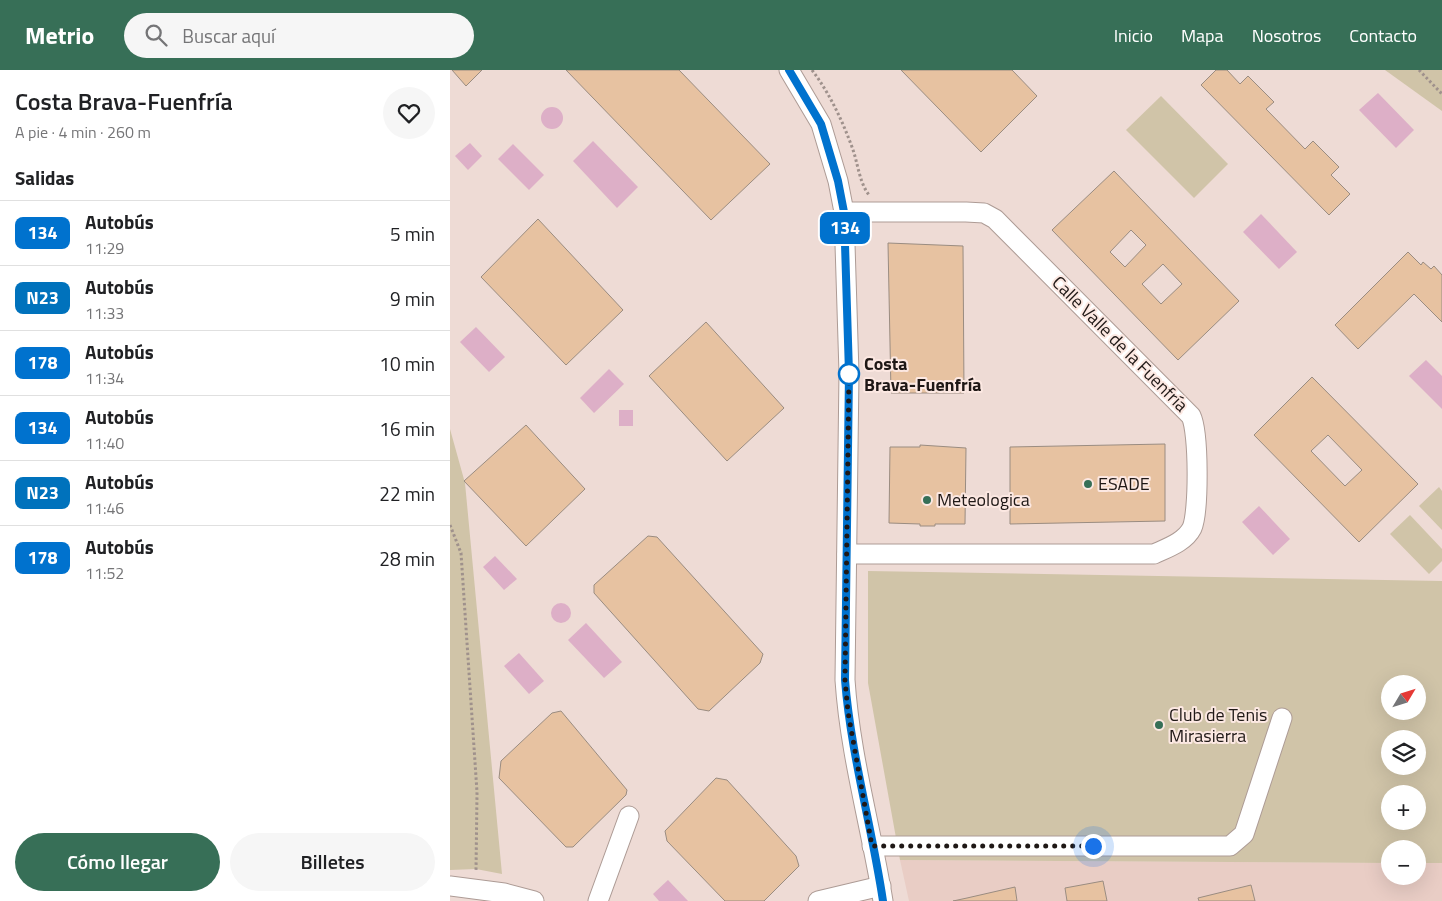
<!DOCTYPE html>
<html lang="es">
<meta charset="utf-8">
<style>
body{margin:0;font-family:"Titillium Web",sans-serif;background:#f6f6f6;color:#202124;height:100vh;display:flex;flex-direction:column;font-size:19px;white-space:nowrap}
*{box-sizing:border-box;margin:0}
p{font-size:16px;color:#757577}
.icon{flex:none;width:28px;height:28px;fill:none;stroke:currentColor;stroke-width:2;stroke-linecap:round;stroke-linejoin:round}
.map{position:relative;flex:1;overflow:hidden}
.drawer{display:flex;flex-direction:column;background:#fff;width:450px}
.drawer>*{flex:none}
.badge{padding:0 10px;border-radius:8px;font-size:18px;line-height:32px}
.needle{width:32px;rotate:52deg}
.buttons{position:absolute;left:931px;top:605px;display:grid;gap:10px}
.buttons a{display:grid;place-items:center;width:45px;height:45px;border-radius:50%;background:#fff;box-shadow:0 5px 20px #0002;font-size:25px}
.you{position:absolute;width:25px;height:25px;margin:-12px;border:4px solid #fff;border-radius:50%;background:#1a73e8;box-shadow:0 0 0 8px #1a73e833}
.map>.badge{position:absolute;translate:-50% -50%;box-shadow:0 0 0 2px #fff}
h2{padding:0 15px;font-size:19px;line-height:45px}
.round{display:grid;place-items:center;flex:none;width:52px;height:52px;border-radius:26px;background:#f6f6f6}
.headline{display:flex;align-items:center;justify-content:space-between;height:85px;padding:0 15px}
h1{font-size:24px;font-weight:600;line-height:38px}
.primary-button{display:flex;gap:10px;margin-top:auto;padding:10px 15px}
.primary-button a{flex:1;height:58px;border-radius:30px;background:#376f57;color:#fff;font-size:20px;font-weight:600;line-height:58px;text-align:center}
.primary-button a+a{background:#f6f6f6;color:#202124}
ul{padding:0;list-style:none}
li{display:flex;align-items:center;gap:15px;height:65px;padding:0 15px;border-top:1px solid #e0e0e0}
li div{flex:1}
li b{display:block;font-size:19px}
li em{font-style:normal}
li .badge{min-width:55px;font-weight:700;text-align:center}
header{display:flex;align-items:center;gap:30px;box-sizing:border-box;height:70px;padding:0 25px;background:#376f57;color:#fff}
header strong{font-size:24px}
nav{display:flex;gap:28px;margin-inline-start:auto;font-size:18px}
.search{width:350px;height:45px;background:#f6f6f6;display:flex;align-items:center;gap:12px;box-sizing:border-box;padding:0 18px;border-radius:28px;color:#757577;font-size:19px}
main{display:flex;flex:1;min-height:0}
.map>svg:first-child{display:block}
.built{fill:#e9cdc5}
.green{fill:#d0c4a8;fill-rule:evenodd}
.water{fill:#ddafc7}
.building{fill:#e7c2a1;stroke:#9a8c81;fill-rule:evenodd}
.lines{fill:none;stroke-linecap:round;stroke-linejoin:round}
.minor-casing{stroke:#ad9b95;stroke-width:21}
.path{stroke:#9f918c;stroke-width:3;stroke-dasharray:2.5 2.5;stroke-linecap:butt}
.minor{stroke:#fff;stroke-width:19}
.line-casing{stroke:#fff;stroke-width:11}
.line{stroke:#0072ce;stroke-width:8}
.walk{stroke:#1f1816;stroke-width:5;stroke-dasharray:0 9}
.stop-dot{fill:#fff;stroke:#0072ce;stroke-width:2.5}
.poi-dot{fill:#376f57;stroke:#fce8e2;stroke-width:2}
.labels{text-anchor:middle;stroke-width:4;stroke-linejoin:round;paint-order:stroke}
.street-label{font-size:18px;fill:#1f1816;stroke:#fce8e2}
.stop-label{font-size:18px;font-weight:bold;fill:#1f1816;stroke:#fce8e2;text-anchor:start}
.poi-label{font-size:18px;fill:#1f1816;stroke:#fce8e2;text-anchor:start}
</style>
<header>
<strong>Metrio</strong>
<div class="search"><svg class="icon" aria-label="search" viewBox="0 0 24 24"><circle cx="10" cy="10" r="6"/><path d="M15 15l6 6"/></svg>Buscar aquí</div>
<nav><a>Inicio</a><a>Mapa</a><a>Nosotros</a><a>Contacto</a></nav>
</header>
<main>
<section class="drawer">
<div class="headline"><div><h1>Costa Brava-Fuenfría</h1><p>A pie · 4 min · 260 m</p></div><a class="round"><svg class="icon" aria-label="heart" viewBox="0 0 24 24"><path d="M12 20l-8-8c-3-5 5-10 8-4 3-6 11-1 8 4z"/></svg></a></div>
<h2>Salidas</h2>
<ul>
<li><span class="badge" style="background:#0072ce;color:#fff">134</span><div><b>Autobús</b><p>11:29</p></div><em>5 min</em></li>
<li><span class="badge" style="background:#0072bc;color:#fff">N23</span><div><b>Autobús</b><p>11:33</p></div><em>9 min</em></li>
<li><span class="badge" style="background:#0072ce;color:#fff">178</span><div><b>Autobús</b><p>11:34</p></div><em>10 min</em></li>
<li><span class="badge" style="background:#0072ce;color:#fff">134</span><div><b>Autobús</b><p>11:40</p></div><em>16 min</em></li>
<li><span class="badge" style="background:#0072bc;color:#fff">N23</span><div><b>Autobús</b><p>11:46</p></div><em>22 min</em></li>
<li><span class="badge" style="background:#0072ce;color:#fff">178</span><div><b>Autobús</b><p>11:52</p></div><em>28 min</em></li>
</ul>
<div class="primary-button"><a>Cómo llegar</a><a>Billetes</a></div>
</section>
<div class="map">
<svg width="992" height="831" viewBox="0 0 992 831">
<rect width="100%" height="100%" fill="#eedbd5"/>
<path class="built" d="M450 790 940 793V806H968V793H992V831H459Z"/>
<g class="green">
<path d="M935 0H992V41Z"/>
<path d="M711 26 778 94 744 128 676 60Z"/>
<path d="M0 359 15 413 52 804 26 799 0 800Z"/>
<path d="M989 417 992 421V460L969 436Z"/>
<path d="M960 445 992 479V491L979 504 940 464Z"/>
<path d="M418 501 992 511V793H968V779H940V793L450 790 418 613ZM940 614H968V641H940ZM940 669H968V696H940ZM940 724H968V751H940Z"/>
</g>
<g class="water">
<path d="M928 23 964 60 946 78 909 40Z"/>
<circle cx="102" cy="48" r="11"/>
<path d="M143 71 188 117 167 138 123 91Z"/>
<path d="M20 73 32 86 18 100 5 86Z"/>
<path d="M63 74 94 105 79 120 48 89Z"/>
<path d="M811 144 847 182 829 199 793 162Z"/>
<path d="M26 257 55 287 39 302 10 272Z"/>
<path d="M976 290 992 306V339L959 306Z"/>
<path d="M159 299 174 314 144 343 130 328Z"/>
<rect x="169" y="340" width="14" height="16"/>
<path d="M809 436 840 469 823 485 792 452Z"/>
<path d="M45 486 67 509 54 520 33 497Z"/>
<circle cx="111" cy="543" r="10"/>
<path d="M136 553 172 592 154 608 118 570Z"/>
<path d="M69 583 94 611 79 624 54 596Z"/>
<path d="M218 810 238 831H209L203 824Z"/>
</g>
<g class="building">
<path d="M2 0H32L16 16Z"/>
<path d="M116 0H229L320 94 261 150Z"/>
<path d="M451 0H562L587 26 531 82Z"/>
<path d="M766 0H777L790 14 798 6 824 32 816 39 855 79 863 71 889 97 881 105 900 124 879 145 751 15Z"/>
<path d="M664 101 789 231 728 290 602 160ZM681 160 696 175 675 197 660 182ZM713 194 732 214 711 234 692 214Z"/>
<path d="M88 149 173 240 116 295 31 207Z"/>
<path d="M438 173 513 176 514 323H441Z"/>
<path d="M958 182 971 195 973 192 981 199 984 196 992 205V252L964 224 908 279 885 255Z"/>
<path d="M256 252 334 338 277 391 199 306Z"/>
<path d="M862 307 968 414 909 472 804 365ZM878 365 912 400 895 416 861 381Z"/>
<path d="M76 355 135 419 76 476 14 411Z"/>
<path d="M715 374V451L560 454V377Z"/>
<path d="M470 375 516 378 515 454H485V456H470V454L439 453 440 377H470Z"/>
<path d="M198 466 207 467 313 584 310 593 259 641 248 639 144 523V515Z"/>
<path d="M111 641 177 720 176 725 123 777H116L49 708 51 691 102 643Z"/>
<path d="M266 708 277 710 346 786 349 796 314 831H275L217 771 215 761Z"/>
<path d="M653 811 657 831H617L615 818Z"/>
<path d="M801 815 805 831H749L748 828Z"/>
<path d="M565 817 567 831H503L517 828Z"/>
</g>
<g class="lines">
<defs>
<g id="minor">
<path d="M339 0 371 54 388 111 394 142 399 303 395 610C400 685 421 757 433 831"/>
<path d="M394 142H516L534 143 545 149 741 346C749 362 749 442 742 458 735 472 717 478 704 484H397"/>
<path d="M422 776H780L794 764 832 648"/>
<path d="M0 816 54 823 84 831"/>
<path d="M148 831 179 746"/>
<path d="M368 831 431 816"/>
</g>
</defs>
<use href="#minor" class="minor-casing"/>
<g class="path">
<path d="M362 0C380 24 392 50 402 77 408 93 409 112 419 125"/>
<path d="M969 0 992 24"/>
<path d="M0 455 11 483 27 722 26 801"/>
</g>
<use href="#minor" class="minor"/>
</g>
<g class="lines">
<defs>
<path id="line" d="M339 0 371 54 388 111 394 142 399 303 395 610C401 685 422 757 433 831"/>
</defs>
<use href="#line" class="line-casing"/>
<use href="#line" class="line"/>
<path class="walk" d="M399 304 395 610 398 642 422 776H643"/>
</g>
<circle class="stop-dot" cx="399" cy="304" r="10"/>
<g class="poi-dot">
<circle cx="638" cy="414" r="5"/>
<circle cx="477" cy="430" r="5"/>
<circle cx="709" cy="655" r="5"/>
</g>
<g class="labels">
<g class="street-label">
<text transform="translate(670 274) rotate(45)" y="6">Calle Valle de la Fuenfría</text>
</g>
<g class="stop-label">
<text x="414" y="300">Costa<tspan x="414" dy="21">Brava-Fuenfría</tspan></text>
</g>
<g class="poi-label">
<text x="648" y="420">ESADE</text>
<text x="487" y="436">Meteologica</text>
<text x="719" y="651">Club de Tenis<tspan x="719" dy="21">Mirasierra</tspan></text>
</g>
</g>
</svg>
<div class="buttons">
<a><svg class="needle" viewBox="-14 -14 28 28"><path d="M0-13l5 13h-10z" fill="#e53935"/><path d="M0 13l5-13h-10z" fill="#757577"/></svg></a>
<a><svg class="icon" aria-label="layers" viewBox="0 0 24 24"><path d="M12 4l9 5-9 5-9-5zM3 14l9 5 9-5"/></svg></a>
<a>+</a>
<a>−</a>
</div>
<div class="you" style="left:643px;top:776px"></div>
<b class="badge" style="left:395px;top:158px;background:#0072ce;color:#fff">134</b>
</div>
</main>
